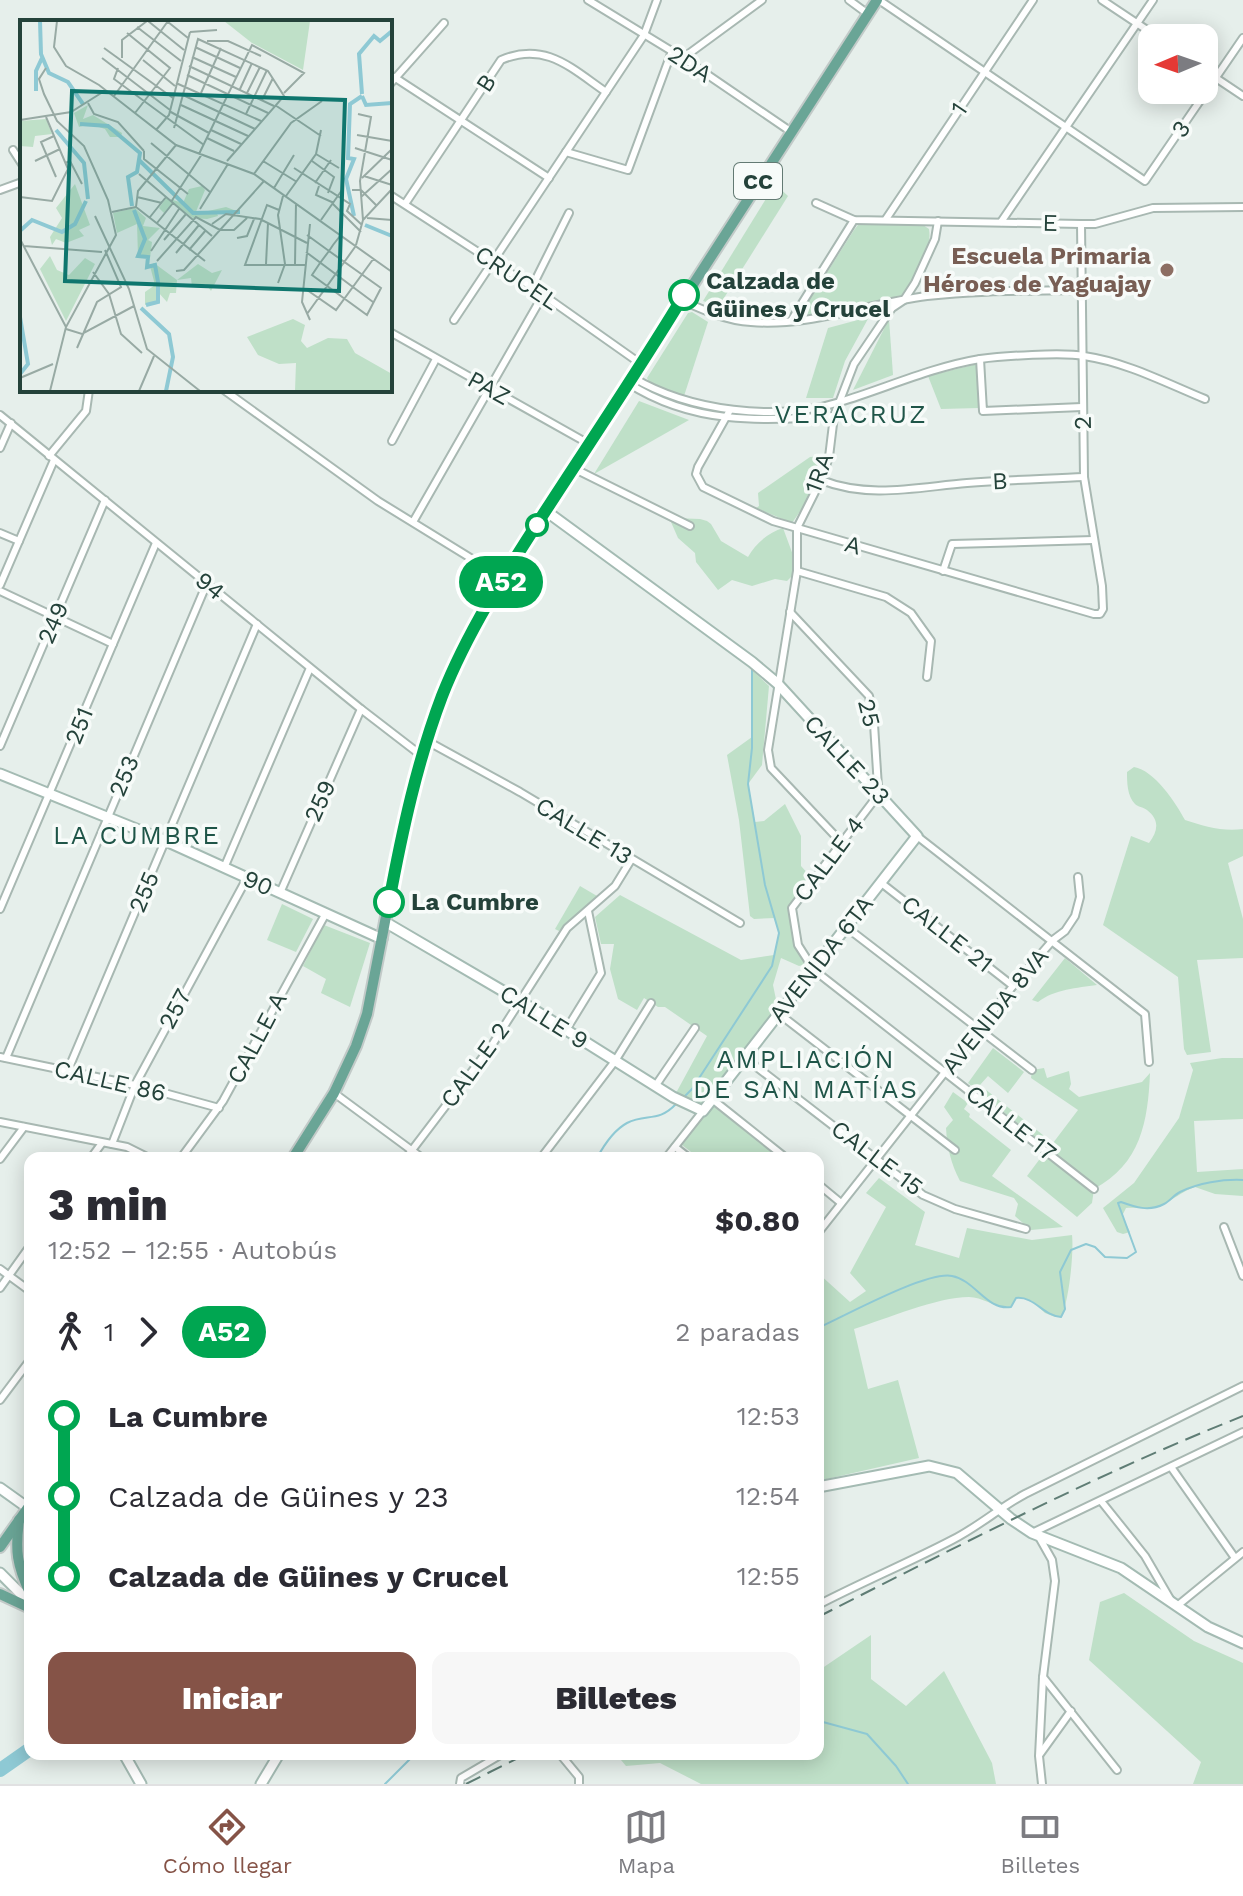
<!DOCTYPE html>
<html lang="es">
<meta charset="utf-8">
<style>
body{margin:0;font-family:"Work Sans",sans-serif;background:#f7f7f7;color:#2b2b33;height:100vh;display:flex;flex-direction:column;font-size:30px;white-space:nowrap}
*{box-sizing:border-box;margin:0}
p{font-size:26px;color:#7c7c81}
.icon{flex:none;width:44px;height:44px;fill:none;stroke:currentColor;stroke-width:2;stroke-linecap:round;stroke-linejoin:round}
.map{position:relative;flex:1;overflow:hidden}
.drawer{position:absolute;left:24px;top:1152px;width:800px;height:608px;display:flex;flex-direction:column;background:#fff;border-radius:16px;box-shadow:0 4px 20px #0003}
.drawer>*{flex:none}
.badge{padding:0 16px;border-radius:26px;font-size:28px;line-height:52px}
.needle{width:52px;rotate:268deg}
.controls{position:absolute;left:1138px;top:24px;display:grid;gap:16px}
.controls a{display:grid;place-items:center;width:80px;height:80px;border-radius:16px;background:#fff;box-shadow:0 4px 20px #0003;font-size:40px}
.map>.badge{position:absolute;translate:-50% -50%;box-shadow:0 0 0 4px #fff}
.legs{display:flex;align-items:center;gap:12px;height:88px;padding:0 24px;font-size:26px}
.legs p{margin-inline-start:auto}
.summary{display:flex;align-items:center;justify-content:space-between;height:136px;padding:0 24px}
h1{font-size:44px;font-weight:800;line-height:60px}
.button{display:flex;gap:16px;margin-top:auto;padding:16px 24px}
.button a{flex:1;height:92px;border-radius:16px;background:#855347;color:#fff;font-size:32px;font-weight:800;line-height:92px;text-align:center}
.button a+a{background:#f7f7f7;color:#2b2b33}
ul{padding:0 24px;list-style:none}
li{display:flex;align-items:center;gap:28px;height:80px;font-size:30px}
li i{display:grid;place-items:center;width:12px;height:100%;margin:0 10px;background:currentColor}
li i::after{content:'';width:20px;height:20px;margin:-10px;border:6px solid;border-radius:50%;background:#fff}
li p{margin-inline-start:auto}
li:first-child i{background:linear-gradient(#0000 50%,currentColor 0)}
li:last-child i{background:linear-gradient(currentColor 50%,#0000 0)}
.dock{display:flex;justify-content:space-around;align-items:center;height:112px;border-top:2px solid #e1e1e2;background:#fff;font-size:22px;color:#7c7c81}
.dock a{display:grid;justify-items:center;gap:4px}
.dock .current{color:#855347}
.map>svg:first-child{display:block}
.green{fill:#bfe0c8}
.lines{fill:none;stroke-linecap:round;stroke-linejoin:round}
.stream{stroke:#8ec9d4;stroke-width:2}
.river{stroke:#8ec9d4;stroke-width:14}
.street-casing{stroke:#a8b8b2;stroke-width:10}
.secondary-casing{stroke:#a4bbb3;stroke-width:13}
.primary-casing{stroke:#c2cac8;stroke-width:14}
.street{stroke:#fff;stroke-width:6}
.secondary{stroke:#fff;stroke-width:9}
.primary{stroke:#6aa596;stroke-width:10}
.rail{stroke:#5f7d75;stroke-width:2;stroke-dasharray:16 8;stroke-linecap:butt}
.line-1-casing{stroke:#fff;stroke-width:18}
.line-1{stroke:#00a651;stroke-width:12}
.education-dot{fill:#8d6e63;stroke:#f7fbf9;stroke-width:3}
.stop-1-dot{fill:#fff;stroke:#00a651;stroke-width:4}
.labels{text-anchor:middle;stroke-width:7;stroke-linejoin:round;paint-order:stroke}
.shield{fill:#f7fbf9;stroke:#637a73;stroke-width:2}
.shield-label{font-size:22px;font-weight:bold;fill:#24423a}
.street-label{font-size:24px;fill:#24423a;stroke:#f7fbf9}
.education-label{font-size:24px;font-weight:bold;fill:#785e54;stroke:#f7fbf9;text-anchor:end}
.stop-label{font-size:24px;font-weight:bold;fill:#24423a;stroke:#f7fbf9;text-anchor:start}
.neighbourhood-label{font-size:26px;letter-spacing:2px;fill:#1f5548;stroke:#f7fbf9}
.inset-river{fill:none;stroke:#8ec9d4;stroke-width:4}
.inset-road{fill:none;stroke:#98aaa4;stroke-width:2}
.view{fill:#0f766e;fill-opacity:0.15;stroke:#0f766e;stroke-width:4}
.inset-edge{fill:none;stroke:#24423a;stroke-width:4}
</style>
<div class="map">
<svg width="1243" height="1784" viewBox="0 0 1243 1784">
<rect width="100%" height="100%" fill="#e6efeb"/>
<g class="green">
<path d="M775 184 788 196 719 306 703 301Z"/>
<path d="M874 222 923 225 929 229C933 253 914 277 901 296L806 316 803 312 805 307 854 230 858 225Z"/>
<path d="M692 312 708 322 684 396 650 384 647 378 688 313Z"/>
<path d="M869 317 845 361 833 398H806L828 328Z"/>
<path d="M889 319 893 375 853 390Z"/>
<path d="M977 364 979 408 941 409 928 376Z"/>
<path d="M639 401 689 420 594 474Z"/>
<path d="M826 456 808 500 792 523 756 508 759 506 758 493 810 457Z"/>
<path d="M674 518 700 519 707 521 711 524 721 541 748 557C755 544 769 532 783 528L793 555 794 574 787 581 775 579 752 586 732 580 718 590 696 562 695 553 678 538 671 522Z"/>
<path d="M752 670 769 686 762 765 748 784 755 822 764 821 785 804 801 836V866L810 876 789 906 795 947 806 964 799 966 781 958 773 985 778 1009 703 1107 676 1093 707 1036 665 1007H658L644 998 637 1010 618 999 610 969 614 944H601L595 917 620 895 741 960 774 955 779 933 775 918 754 919 750 916 739 820 727 755 752 737Z"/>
<path d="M1134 767C1154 770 1176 803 1185 820 1203 826 1223 832 1243 829V856L1228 863 1243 919V958L1197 960 1211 1052 1187 1055 1184 1049 1178 977 1103 925 1131 836 1149 843C1158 831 1160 820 1147 810 1143 807 1138 807 1135 804 1127 796 1127 782 1127 772Z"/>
<path d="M580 886 597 896 559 931 555 929Z"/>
<path d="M282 904 313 919 296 952 267 940Z"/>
<path d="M324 925 370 943 350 1007 321 993 326 979 303 966Z"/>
<path d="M1065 958 1097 985C1077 988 1055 989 1038 1002L1032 1000Z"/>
<path d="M993 1048 1024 1072 1008 1093 988 1076 980 1085 1053 1143 1078 1110 1031 1078 1032 1070 1044 1068 1047 1078 1069 1071 1071 1084 1069 1089 1079 1097 1142 1082 1150 1073C1148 1121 1141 1164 1094 1189L1092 1203 1077 1217 1027 1176 1048 1148 968 1083Z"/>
<path d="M1222 1058H1243V1119L1194 1121 1197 1172 1243 1169V1196L1215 1194 1195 1187C1182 1191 1172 1201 1159 1206 1148 1210 1137 1207 1126 1208L1122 1216 1130 1232 1123 1234 1117 1232 1103 1208 1134 1183 1179 1118 1193 1070 1190 1063Z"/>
<path d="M953 1092 968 1103 964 1109 970 1114 969 1117 1011 1150 992 1176 1063 1227 1031 1230 1015 1216 1018 1204 1014 1198 960 1181C951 1164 947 1147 946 1128L953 1120 944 1107Z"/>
<path d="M712 1105 775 1154 771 1158H699L682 1145Z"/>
<path d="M879 1178 925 1212 915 1245 959 1258 967 1228 1032 1240 1072 1235C1074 1252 1069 1302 1061 1317H1055L1045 1313 1032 1301 1023 1298H1016L1011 1307C996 1309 983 1297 969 1297 937 1297 886 1319 854 1329L868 1389 898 1380 919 1458 818 1481V1273L850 1302 866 1291 850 1273 886 1207 866 1193Z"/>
<path d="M1124 1593 1194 1641 1243 1663V1784H1193L1201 1762 1089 1660 1100 1602Z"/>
<path d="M871 1635V1679L906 1706 944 1671 992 1763 996 1784H701L660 1763 626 1766 616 1754H818V1671Z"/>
</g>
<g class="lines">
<g class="stream">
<path d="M684 1097 692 1089 772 966 779 933 765 885 748 784 752 748V667"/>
<path d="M597 1158C604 1145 614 1130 627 1123 646 1113 658 1123 676 1104"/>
<path d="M818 1328C845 1316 926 1271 952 1276 975 1280 987 1311 1011 1307L1016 1298C1035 1296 1043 1316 1061 1317L1065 1309 1060 1272 1071 1250 1086 1244 1095 1247 1105 1257 1127 1258 1136 1252 1118 1203 1121 1202C1135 1207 1149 1212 1164 1204 1170 1201 1174 1195 1180 1192 1198 1183 1223 1179 1243 1180"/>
<path d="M818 1717 823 1722 867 1734 896 1766 908 1784"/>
<path d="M385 1784 415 1754"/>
</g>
<path class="river" d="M0 1770 30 1749"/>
<defs>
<g id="street">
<path d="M588 0 683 58 790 131"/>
<path d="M849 0 868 14"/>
<path d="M879 0 1145 181 1243 38"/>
<path d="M1102 0 1159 38"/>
<path d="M683 58 762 0"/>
<path d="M1204 70 1243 96"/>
<path d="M394 77 549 178"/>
<path d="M390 84 444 23"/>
<path d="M13 150 22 164"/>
<path d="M566 152 628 170 672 51"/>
<path d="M0 190 22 182"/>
<path d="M390 195 532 287 641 364"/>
<path d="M816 203 854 220 1081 224H1095L1153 208 1243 207"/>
<path d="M405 204 501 60C545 41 571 68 606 92"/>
<path d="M886 219 1033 0"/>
<path d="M1001 222 1153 0"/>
<path d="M532 287 569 213"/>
<path d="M681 300C703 310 727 321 751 322 810 327 869 303 927 296 978 290 1029 291 1080 290"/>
<path d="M454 320 644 35 657 0"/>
<path d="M791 321 854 220"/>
<path d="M390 332 589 444"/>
<path d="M980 359 983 411 1082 407"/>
<path d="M632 377C689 411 776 422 840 402 886 388 932 367 980 359 1002 356 1063 352 1084 356 1126 362 1166 383 1205 399"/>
<path d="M628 383C693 425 761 421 834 416"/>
<path d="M224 390 378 501 503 578"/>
<path d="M730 410 698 467 696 474 703 487 773 521 1094 614H1100L1103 609 1102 586 1084 477 1081 224"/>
<path d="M0 415 361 709 422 756"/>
<path d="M392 441 436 359"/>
<path d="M0 448 11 423"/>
<path d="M49 456 86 411 89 390"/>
<path d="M573 468 690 526"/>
<path d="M821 480C869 499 918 487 967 483 1006 480 1045 479 1084 477"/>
<path d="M413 522 543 295"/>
<path d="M0 533 19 541"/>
<path d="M797 571 886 597 911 613 931 641 927 677"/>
<path d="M943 571 952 544 1093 540"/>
<path d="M0 585 54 460"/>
<path d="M0 591 113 644"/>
<path d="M790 612 869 696 874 724 878 787V795L792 908 798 945 814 970 1094 1189"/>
<path d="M427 741 520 792 740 923"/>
<path d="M0 746 105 500"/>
<path d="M917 836 1145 1014 1149 1062"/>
<path d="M841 842 771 768 768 750 797 571V528L821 480 829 457 834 416 854 364 892 308 904 300 915 283 935 239 938 221"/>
<path d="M224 868 310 668"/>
<path d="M880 882 1013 986"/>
<path d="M280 893 361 709"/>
<path d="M0 909 156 543"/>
<path d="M846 927 1032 1070"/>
<path d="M778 1013 955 1150"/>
<path d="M566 1030 601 973 588 911"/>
<path d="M0 1057 135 1085 219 1108"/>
<path d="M6 1058 207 583"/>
<path d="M745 1058 923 1195 955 1209 1026 1229"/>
<path d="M68 1070 257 624"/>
<path d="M656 1085 695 1028"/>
<path d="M334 1093 422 1158"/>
<path d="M712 1099 786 1158"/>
<path d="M0 1122 127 1147 149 1158"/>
<path d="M112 1144 135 1085 247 878"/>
<path d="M675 1147 689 1158"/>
<path d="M91 1158 102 1143"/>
<path d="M181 1158 223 1101 326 913"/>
<path d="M406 1158 492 1045 567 928 615 886 631 860"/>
<path d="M541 1158 615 1061 651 1003"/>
<path d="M666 1158 703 1111"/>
<path d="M0 1159 24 1127"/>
<path d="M818 1184 841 1203"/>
<path d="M1224 1227 1243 1276"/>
<path d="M818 1233 1013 986 1053 940 1065 931 1075 916 1080 897 1078 877"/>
<path d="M0 1269 30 1291"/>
<path d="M0 1288 30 1246"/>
<path d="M0 1400 30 1360"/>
<path d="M1171 1467 1235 1558"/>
<path d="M1101 1501 1145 1556 1170 1599"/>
<path d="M1032 1533 1243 1432"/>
<path d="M1039 1537 1052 1560 1055 1581 1043 1677 1039 1756 1042 1784"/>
<path d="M818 1605C862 1582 908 1563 952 1540 978 1527 999 1508 1025 1494L1243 1386"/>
<path d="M1177 1606 1243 1552"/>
<path d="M1043 1677 1117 1770"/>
<path d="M560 1754 579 1777V1784"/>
<path d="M1040 1754 1071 1711"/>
<path d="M460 1784 461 1778 502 1754"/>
</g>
<g id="secondary">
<path d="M0 774 166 841 382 939"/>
<path d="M385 922 520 1001 673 1097 703 1111 917 836 777 683 752 662 546 511"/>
<path d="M818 1487 929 1466 957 1473 1011 1519 1032 1533 1121 1568 1208 1627 1243 1643"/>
<path d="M0 1488 28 1508"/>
<path d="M0 1573 30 1603"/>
<path d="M124 1754 141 1784"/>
<path d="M261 1784 279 1754"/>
</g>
<g id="primary">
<path d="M293 1158 334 1093 356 1046 367 1014 405 819 422 756 443 694 463 650 513 563 877 0"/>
<path d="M19 1520C15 1551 17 1565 30 1593"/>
<path d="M0 1547 30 1505"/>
<path d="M0 1594 30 1608"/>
</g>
</defs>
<use href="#street" class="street-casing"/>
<use href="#secondary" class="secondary-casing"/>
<use href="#primary" class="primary-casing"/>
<use href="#street" class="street"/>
<use href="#secondary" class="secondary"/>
<use href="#primary" class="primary"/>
<g class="rail">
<path d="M818 1617C958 1546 1097 1474 1243 1416"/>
<path d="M466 1784 526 1754"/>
</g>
</g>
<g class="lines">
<defs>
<path id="line-1" d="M389 902C402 832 417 762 442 696 468 630 508 569 546 510 592 439 640 368 684 295"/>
</defs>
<use href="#line-1" class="line-1-casing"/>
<use href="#line-1" class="line-1"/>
</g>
<circle class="education-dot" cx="1167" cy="270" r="8"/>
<g class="stop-1-dot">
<circle cx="684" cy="295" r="14"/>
<circle cx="537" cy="525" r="10"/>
<circle cx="389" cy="902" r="14"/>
</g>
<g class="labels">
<rect class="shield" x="734" y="163" width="48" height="36" rx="6"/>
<g class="shield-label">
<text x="758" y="189">CC</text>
</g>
<g class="street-label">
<text transform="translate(690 64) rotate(33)" y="8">2DA</text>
<text transform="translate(486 83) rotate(-57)" y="8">B</text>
<text transform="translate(959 109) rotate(-56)" y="8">1</text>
<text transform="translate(1181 129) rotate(-55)" y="8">3</text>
<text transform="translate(1050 223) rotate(1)" y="8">E</text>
<text transform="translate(517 278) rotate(34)" y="8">CRUCEL</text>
<text transform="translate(489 388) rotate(29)" y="8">PAZ</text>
<text transform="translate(1083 423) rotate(-91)" y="8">2</text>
<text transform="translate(819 473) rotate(-70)" y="8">1RA</text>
<text transform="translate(1000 481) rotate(-3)" y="8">B</text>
<text transform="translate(853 545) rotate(16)" y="8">A</text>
<text transform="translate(210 586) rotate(39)" y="8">94</text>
<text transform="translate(53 623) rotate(-67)" y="8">249</text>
<text transform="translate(869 713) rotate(76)" y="8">25</text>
<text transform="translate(79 726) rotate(-68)" y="8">251</text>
<text transform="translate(847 760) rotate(47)" y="8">CALLE 23</text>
<text transform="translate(124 776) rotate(-67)" y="8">253</text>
<text transform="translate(320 801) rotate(-66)" y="8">259</text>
<text transform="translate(584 831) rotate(31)" y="8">CALLE 13</text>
<text transform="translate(829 859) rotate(-53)" y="8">CALLE 4</text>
<text transform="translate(258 883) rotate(24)" y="8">90</text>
<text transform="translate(144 892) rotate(-67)" y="8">255</text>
<text transform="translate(947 934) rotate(38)" y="8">CALLE 21</text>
<text transform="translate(821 959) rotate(-52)" y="8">AVENIDA 6TA</text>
<text transform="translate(175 1009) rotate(-62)" y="8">257</text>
<text transform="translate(995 1011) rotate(-51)" y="8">AVENIDA 8VA</text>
<text transform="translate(544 1017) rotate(32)" y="8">CALLE 9</text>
<text transform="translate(257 1038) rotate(-62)" y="8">CALLE A</text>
<text transform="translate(475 1065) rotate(-54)" y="8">CALLE 2</text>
<text transform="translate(110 1081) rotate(13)" y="8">CALLE 86</text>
<text transform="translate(1011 1123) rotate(38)" y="8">CALLE 17</text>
<text transform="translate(877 1158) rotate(37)" y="8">CALLE 15</text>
</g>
<g class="education-label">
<text x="1151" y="264">Escuela Primaria<tspan x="1151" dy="28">Héroes de Yaguajay</tspan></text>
</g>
<g class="stop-label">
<text x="706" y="289">Calzada de<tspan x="706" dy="28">Güines y Crucel</tspan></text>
<text x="411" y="910">La Cumbre</text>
</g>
<g class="neighbourhood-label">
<text x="851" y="423">VERACRUZ</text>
<text x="137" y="844">LA CUMBRE</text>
<text x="806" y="1068">AMPLIACIÓN<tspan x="806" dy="30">DE SAN MATÍAS</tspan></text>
</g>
</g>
<g transform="translate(20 20)">
<rect width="372" height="372" fill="#e6efeb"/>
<path d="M204 1H290L283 50 232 23ZM68 85 63 99 73 95 102 113 101 117H90L85 109 70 104 59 107 54 93ZM26 99 32 114 15 116 13 127 0 126V101ZM55 164 70 205 59 210 64 216 46 223 36 219 32 225 30 217 42 198 36 188ZM182 166 185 170 175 194 206 187 219 192 196 191 198 196 187 199 173 198 153 183 144 193 139 188 146 178 163 183 169 169ZM115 188 126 198 123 206 140 208 128 220 132 222 130 238 118 236 117 204 97 213 93 193ZM30 236 37 250 49 255 65 238 75 244 46 301 20 249ZM134 243 157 260 178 244 192 253 202 250 191 271 186 264 172 267 171 258 157 260 156 273H150L147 282 138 272 136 284 125 285V272L135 265 130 246ZM273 299 285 305 281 321 287 328 308 318 327 319 335 333 372 354V371H275L276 343 259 344 238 335 227 317Z" fill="#bfe0c8"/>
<path class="inset-river" d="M20 1 21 34 29 53 48 62 63 84M16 71V51L22 38M342 74 339 34 354 16 360 21 372 11M342 76 346 85 372 83M60 104 88 106 120 133 117 152 108 157 112 186M36 110 64 143 68 179M119 140 173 193 220 192M114 190 125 219 118 236 128 237 127 247 135 245 138 262V282L126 285M334 196 326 159 334 139 328 138 330 84 342 76M345 205 372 216M1 210 12 200 42 212 55 204 66 181M121 288 149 314 153 337 146 371M0 297 8 344 0 354"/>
<path class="inset-road" d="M37 1 34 27 46 46 79 65 156 125 234 154 372 252M128 1 164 30M148 2 168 18M117 7 161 41M170 12 197 10M107 13 150 48 115 93M187 21H208L241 36M175 27 220 48M84 28 153 78M172 37 216 57M82 38 150 90M102 38V20L127 1M123 40 155 66M169 46 254 86M26 48 19 59 24 74 37 101 64 126 88 180 96 215 46 307 30 371M98 48 94 59 184 125M167 55 248 93M156 63 241 101M220 69 232 43M181 73 201 28M227 73 240 47M163 75 235 109M94 76 148 1M242 80 253 58M68 83 74 94 98 102 124 131M161 85 228 116M255 85 301 116M149 91 189 113M226 94 247 50M338 94 351 97 340 161 343 200M0 100 51 92 86 70M154 108 178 19 248 51 264 76 207 141M136 110 149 95 170 12M191 110 221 124M337 115 372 121M34 116 21 122 36 157M187 118 214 131M131 123 190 172M335 128 372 140M124 131V139L168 174M179 134 232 25 284 53 264 73M296 134 319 148M15 141 40 129M243 141 277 162M292 141 314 157 308 173M45 143 50 141 62 164M274 148 330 184 327 191 342 205M119 154 192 216M234 154 271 103 302 81M344 156 372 165M342 158 372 129M295 163 311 140M299 166 296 175 314 183M254 168 274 135M332 170H341L356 185M266 176 296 134 301 110M0 177 32 181 48 149 26 97M117 177 142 183M341 177 372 149M151 182 182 134M313 184 341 212M116 187 185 241M116 187 118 171 156 125M180 189 208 144M259 190 247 185 225 245H285M92 192 116 187M75 196 109 269 127 329 180 371M130 197 146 177M347 198 372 200M301 200 322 170M137 203 153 183M192 204 206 194 240 199 287 223M290 204 282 282 290 300M287 215 309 231 361 268 347 295 292 255 300 243 309 231 313 225 320 216M217 218 227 216 234 199M0 219 46 307M144 220 166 194M336 225 343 200 372 169M4 226 82 232M169 230 186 210M131 231 159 189M286 232 353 282M156 233 179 205M137 241 176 197 200 210H214L227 198M246 244 248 203M275 244 276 183M156 251 164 250 244 161M73 252 89 274 101 314 122 333M258 263 265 244 258 195 263 176M287 270 316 290 354 238M287 294 335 227M46 309 62 314 114 286M57 328 77 282 101 267 85 230M0 358 33 344M119 371 134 336"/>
<path class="view" d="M52 71 325 80 319 271 45 261Z"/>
<rect width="372" height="372" class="inset-edge"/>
</g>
</svg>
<div class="controls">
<a><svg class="needle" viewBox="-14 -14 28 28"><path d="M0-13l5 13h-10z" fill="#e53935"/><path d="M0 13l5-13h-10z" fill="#7c7c81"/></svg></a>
</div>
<b class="badge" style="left:501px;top:582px;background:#00a651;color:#fff">A52</b>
<section class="drawer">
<div class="summary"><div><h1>3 min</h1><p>12:52 – 12:55 · Autobús</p></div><b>$0.80</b></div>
<div class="legs"><svg class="icon" aria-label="walk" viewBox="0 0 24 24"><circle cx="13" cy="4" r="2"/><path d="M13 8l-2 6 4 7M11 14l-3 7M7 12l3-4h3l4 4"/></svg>1<svg class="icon" aria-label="forward" viewBox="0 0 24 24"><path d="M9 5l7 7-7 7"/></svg><b class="badge" style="background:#00a651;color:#fff">A52</b><p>2 paradas</p></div>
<ul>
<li><i style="color:#00a651"></i><b>La Cumbre</b><p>12:53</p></li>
<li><i style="color:#00a651"></i><span>Calzada de Güines y 23</span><p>12:54</p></li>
<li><i style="color:#00a651"></i><b>Calzada de Güines y Crucel</b><p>12:55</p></li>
</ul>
<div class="button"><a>Iniciar</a><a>Billetes</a></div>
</section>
</div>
<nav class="dock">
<a class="current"><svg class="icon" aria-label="directions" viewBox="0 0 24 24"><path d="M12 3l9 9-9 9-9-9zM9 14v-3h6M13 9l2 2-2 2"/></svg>Cómo llegar</a>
<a><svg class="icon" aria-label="map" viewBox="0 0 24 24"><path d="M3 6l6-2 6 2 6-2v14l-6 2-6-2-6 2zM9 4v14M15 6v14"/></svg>Mapa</a>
<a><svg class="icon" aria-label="tickets" viewBox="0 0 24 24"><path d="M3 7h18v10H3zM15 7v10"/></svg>Billetes</a>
</nav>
